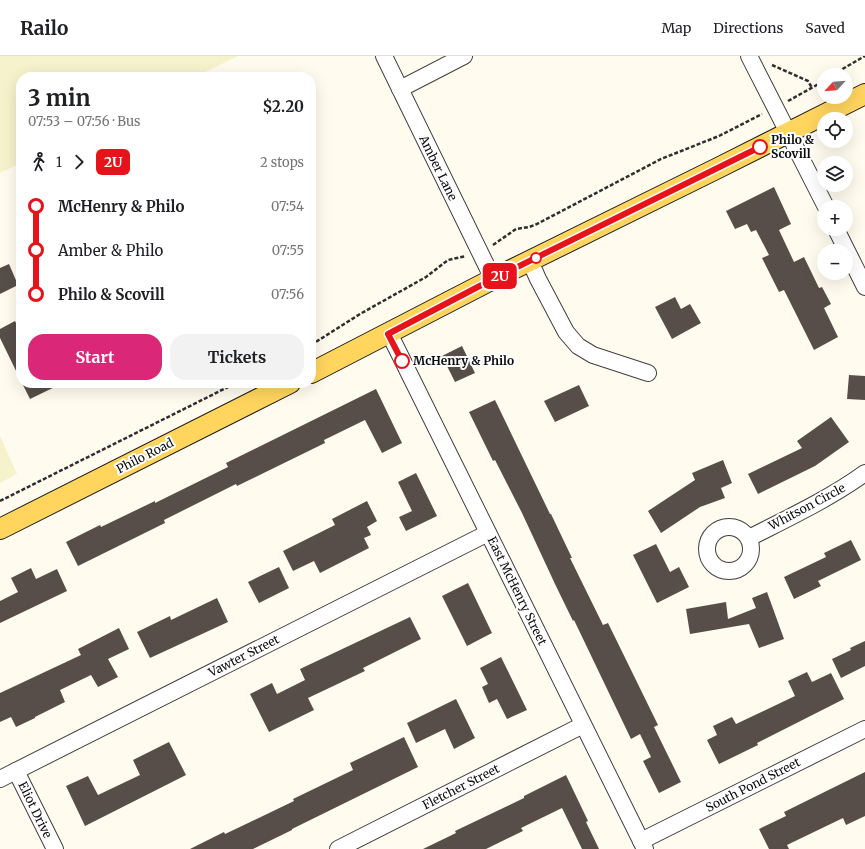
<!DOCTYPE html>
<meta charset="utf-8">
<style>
body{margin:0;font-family:Merriweather,serif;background:#f2f2f2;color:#202124;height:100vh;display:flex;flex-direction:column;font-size:15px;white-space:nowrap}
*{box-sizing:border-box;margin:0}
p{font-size:13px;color:#757577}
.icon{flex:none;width:22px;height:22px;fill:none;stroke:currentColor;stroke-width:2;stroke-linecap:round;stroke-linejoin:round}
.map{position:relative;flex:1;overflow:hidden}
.sheet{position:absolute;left:16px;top:16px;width:300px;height:316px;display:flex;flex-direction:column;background:#fff;border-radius:16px;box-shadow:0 4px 16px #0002}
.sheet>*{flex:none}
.badge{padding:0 8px;border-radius:6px;font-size:14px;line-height:26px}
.needle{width:26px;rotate:244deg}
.fabs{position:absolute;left:817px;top:12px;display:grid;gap:8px}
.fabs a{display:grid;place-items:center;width:36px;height:36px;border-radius:50%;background:#fff;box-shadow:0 4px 16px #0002;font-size:20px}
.map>.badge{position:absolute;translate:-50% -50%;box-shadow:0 0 0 2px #fff}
.legs{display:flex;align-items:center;gap:6px;height:44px;padding:0 12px;font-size:13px}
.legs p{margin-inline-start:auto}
.headline{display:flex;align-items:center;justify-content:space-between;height:68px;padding:0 12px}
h1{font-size:22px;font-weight:700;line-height:30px}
.cta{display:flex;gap:8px;margin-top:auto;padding:8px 12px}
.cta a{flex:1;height:46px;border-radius:16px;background:#db2777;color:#fff;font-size:16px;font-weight:700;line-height:46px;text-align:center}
.cta a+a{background:#f2f2f2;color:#202124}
ul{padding:0 12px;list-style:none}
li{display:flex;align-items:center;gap:14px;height:44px;font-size:15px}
li i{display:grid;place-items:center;width:6px;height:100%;margin:0 5px;background:currentColor}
li i::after{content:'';width:10px;height:10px;margin:-5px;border:3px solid;border-radius:50%;background:#fff}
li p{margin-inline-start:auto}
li:first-child i{background:linear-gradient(#0000 50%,currentColor 0)}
li:last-child i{background:linear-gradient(currentColor 50%,#0000 0)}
header{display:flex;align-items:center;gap:24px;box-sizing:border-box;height:56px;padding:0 20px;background:#fff;border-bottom:1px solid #e0e0e0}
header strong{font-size:19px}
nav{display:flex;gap:22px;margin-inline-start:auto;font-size:14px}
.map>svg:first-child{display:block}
.farmland{fill:#f6f2cc}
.building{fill:#574e49}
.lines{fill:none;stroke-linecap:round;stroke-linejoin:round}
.minor-casing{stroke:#404040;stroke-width:18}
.major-casing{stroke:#1e1e1e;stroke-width:22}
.path{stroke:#2f2f2f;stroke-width:2.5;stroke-dasharray:4 2;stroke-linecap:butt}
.minor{stroke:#fff;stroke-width:16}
.major{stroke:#ffd55e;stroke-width:20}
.line-1-casing{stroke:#fff;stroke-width:9}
.line-1{stroke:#e7131a;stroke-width:6}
.stop-1-dot{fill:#fff;stroke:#e7131a;stroke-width:2}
.labels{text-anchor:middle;stroke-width:4;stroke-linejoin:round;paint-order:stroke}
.stop-label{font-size:12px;font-weight:bold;fill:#0d0d0d;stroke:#fff;text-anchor:start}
.street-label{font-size:12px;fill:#0d0d0d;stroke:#fff}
</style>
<header>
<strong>Railo</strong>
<nav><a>Map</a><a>Directions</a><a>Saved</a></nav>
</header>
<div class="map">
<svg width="865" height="793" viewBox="0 0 865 793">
<rect width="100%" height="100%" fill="#fffbee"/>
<g class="farmland">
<path d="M0 0H238L195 21H21V107L0 117Z"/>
<path d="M0 380 17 418 0 427Z"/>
</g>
<g class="building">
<path d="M774 131 791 168 779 174 794 206 804 201 819 232 822 231 831 248 824 252 838 281 814 294 784 234 779 236 762 202 769 199 756 174 751 176 747 168 735 173 726 155Z"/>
<path d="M9 208 18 229 0 238V212Z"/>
<path d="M675 241 681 253 690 248 701 267 672 283 655 251Z"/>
<path d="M15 265 21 277V325L0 282V273Z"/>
<path d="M462 290 475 317 455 326 442 300Z"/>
<path d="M849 319 865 320V344L847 343Z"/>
<path d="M22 327H63L30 343Z"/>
<path d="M579 329 589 350 555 366 544 345Z"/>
<path d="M376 333 402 387 382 397 365 364 324 384 325 387 237 430 236 428 164 464 165 467 78 510 66 486 100 469 101 471 155 445V447L228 411 226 407Z"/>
<path d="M495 344 550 458H551L572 502H570L603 569 608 567 658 669 654 671 681 726 659 737 643 705 651 701 640 678 631 683 574 564 573 565 555 528 522 457 495 404 493 405 469 356Z"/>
<path d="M831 361 849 386 815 410 758 438 748 418 802 392 797 385Z"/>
<path d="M723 404 732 427 721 432 725 442 700 451 661 477 648 455 695 424 692 417Z"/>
<path d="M416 417 437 460 406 475 399 461 412 455 398 426Z"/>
<path d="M367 445 377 465 367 471 371 479 364 482 369 492 320 517 314 505 293 515 283 495 335 469 332 463Z"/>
<path d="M851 484 861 504 818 525 821 530 794 543 784 521 826 501 824 497Z"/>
<path d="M656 488 670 516 679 511 689 531 657 547 633 499Z"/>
<path d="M279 511 289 532 259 547 248 526Z"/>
<path d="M31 512 36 523 57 513 67 535 0 567V545L18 536 11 522Z"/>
<path d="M468 527 492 577 467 590 442 540Z"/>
<path d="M767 536 784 583 759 592 749 568 690 578 686 553 726 546 728 563 756 552 752 542Z"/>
<path d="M217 542 228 566 150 602 137 576 170 560 171 564Z"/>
<path d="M410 561 421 583 363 612 365 615 308 642 314 654 269 676 250 638 272 627 277 638 305 624 300 613Z"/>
<path d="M119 572 129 593 108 603 118 621 98 631 91 619 60 634 65 646 35 661V662L16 671 11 661 0 666V637L81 599 78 593Z"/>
<path d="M865 585V610L841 622 832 603 851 594 850 592Z"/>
<path d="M501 601 527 654 507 663 497 643 489 647 482 631 488 628 480 612Z"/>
<path d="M807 616 812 626 831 617 844 643 757 687 758 689 719 708 707 684 717 679 713 670 732 661 736 668 795 640 788 625Z"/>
<path d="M456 643 475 682 454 693 445 673 416 687 407 667Z"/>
<path d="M404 681 418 711 292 773V774L253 793H190L224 776 225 778 294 745 293 743 353 714 350 707Z"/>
<path d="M169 686 186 719 85 770 66 730 88 720 98 739 140 719 133 704Z"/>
<path d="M865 716V760L846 769 843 762 787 789 789 793H769L759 773 786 760 784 756Z"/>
<path d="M566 719 588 765 586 766 599 793H582L562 752 521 772 523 775 486 793H423L456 777 455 775 524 742V740Z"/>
</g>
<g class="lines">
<defs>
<g id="minor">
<path d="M384 0 493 223"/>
<path d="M749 0 826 151"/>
<path d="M400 33 464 0"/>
<path d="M836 173 865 231"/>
<path d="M530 205 538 223 566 276 578 290 593 299 648 317"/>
<path d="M389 277 645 793"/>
<circle cx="729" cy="493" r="22"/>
<path d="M749 482C788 462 829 443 865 417"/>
<path d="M16 715 55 793"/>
<path d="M0 723 488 477"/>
<path d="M641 785 865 673"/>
<path d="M338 793 583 669"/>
</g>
<g id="major">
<path d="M311 317 493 223 718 112 865 38"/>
<path d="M0 473 290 327"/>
</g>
</defs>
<use href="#minor" class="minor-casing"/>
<use href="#major" class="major-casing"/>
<g class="path">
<path d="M772 9 808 25 812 32"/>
<path d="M832 19 865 0"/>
<path d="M788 45 824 25"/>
<path d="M493 189 516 173 529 171 537 168 661 103 719 80 762 58"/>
<path d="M311 289 360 258 426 221 448 204 466 200"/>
<path d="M0 445 236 327"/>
</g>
<use href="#minor" class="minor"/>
<use href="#major" class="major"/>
</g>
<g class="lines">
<defs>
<path id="line-1" d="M402 305 388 278 493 223 760 91"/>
</defs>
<use href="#line-1" class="line-1-casing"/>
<use href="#line-1" class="line-1"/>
</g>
<g class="stop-1-dot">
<circle cx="760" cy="91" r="7"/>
<circle cx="536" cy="202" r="5"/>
<circle cx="402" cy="305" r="7"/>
</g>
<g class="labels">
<g class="stop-label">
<text x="771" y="88">Philo &amp;<tspan x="771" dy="14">Scovill</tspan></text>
<text x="413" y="309">McHenry &amp; Philo</text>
</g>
<g class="street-label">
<text transform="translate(438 112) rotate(64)" y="4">Amber Lane</text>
<text transform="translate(145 400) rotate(-27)" y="4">Philo Road</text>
<text transform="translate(807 451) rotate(-28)" y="4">Whitson Circle</text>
<text transform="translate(517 535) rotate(64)" y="4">East McHenry Street</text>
<text transform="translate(244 600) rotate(-27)" y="4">Vawter Street</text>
<text transform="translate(753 729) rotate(-27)" y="4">South Pond Street</text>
<text transform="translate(461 731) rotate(-27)" y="4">Fletcher Street</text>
<text transform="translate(35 754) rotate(64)" y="4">Eliot Drive</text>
</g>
</g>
</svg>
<div class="fabs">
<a><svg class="needle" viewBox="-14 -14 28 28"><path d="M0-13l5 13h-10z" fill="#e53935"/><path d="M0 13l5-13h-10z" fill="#757577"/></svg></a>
<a><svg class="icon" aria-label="locate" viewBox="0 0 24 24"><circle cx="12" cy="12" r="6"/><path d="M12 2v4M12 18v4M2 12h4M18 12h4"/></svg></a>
<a><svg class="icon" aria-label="layers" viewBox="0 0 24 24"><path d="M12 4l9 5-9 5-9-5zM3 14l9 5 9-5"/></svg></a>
<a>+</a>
<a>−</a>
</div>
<b class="badge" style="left:500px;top:220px;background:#e7131a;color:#fff">2U</b>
<section class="sheet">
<div class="headline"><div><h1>3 min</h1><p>07:53 – 07:56 · Bus</p></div><b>$2.20</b></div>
<div class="legs"><svg class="icon" aria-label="walk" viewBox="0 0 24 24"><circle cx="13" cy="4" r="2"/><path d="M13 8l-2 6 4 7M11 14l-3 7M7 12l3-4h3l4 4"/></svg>1<svg class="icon" aria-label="forward" viewBox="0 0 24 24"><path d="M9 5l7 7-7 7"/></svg><b class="badge" style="background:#e7131a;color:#fff">2U</b><p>2 stops</p></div>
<ul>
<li><i style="color:#e7131a"></i><b>McHenry &amp; Philo</b><p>07:54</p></li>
<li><i style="color:#e7131a"></i><span>Amber &amp; Philo</span><p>07:55</p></li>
<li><i style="color:#e7131a"></i><b>Philo &amp; Scovill</b><p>07:56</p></li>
</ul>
<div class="cta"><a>Start</a><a>Tickets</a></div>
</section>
</div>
